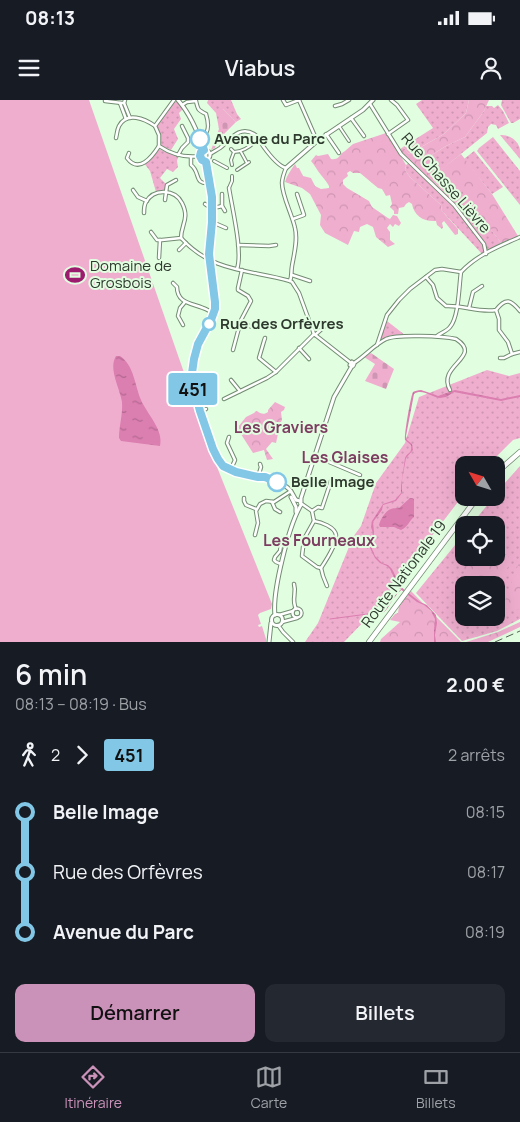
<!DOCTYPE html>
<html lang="fr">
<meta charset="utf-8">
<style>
body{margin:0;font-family:Manrope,sans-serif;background:#242831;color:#f1f3f6;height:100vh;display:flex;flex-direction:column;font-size:19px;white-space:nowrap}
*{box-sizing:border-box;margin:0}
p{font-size:16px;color:#9ea1a6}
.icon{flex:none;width:28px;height:28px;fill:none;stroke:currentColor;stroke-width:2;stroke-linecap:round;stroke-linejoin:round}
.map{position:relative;height:542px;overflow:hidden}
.side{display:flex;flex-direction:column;background:#171b24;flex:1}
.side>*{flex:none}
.badge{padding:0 10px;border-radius:4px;font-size:18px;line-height:32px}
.needle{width:32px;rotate:309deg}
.fabs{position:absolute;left:455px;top:356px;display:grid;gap:10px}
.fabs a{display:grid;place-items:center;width:50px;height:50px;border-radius:10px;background:#171b24;box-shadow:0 5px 20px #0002;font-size:25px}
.map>.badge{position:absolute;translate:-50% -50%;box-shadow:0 0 0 2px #fff}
.legs{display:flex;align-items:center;gap:8px;height:55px;padding:0 15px;font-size:16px}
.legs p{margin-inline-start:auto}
.overview{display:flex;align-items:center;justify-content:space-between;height:85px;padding:0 15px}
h1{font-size:28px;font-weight:600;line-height:38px}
.action{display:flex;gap:10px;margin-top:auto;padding:10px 15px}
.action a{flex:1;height:58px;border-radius:10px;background:#cb92b9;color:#111;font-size:20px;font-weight:600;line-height:58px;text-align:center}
.action a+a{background:#242831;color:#f1f3f6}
ul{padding:0 15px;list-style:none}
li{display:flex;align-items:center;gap:18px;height:60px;font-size:19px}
li i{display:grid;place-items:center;width:8px;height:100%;margin:0 6px;background:currentColor}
li i::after{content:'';width:12px;height:12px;margin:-6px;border:4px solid;border-radius:50%;background:#171b24}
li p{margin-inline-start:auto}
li:first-child i{background:linear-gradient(#0000 50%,currentColor 0)}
li:last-child i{background:linear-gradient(currentColor 50%,#0000 0)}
.status{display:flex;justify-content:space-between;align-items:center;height:35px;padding:0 25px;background:#171b24;direction:ltr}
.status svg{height:14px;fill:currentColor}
header{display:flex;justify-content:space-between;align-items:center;height:65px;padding:0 15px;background:#171b24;font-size:22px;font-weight:600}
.menu{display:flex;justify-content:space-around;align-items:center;height:70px;border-top:1px solid #363941;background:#171b24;font-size:14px;color:#9ea1a6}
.menu a{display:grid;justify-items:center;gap:2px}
.menu .selected{color:#cb92b9}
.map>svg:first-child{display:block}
.grass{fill:url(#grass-dots);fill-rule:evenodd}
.forest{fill:url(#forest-crowns)}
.cemetery{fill:url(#cemetery-stones)}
.garden{fill:#f0aecf}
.water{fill:url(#water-ripples)}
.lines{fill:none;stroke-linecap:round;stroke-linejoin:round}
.stream{stroke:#db7eb0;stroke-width:1}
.pedestrian-casing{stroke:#728c72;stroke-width:4}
.minor-casing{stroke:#728c72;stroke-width:4.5}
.tertiary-casing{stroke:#728c72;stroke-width:5}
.primary-casing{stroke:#728c72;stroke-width:6}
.pedestrian{stroke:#fff;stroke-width:2}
.minor{stroke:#fff;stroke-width:2.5}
.tertiary{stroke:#fff;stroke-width:3}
.primary{stroke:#fff;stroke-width:4.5}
.rail{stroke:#546254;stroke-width:1;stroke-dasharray:8 4;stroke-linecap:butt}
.line-1-casing{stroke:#fff;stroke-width:11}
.line-1{stroke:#82c8e6;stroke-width:8}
.stop-1-dot{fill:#fff;stroke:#82c8e6;stroke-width:2.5}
.labels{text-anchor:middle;stroke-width:4;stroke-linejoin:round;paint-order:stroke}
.stop-label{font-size:15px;font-weight:bold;fill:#2f3a2f;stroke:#e2fee1;text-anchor:start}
.street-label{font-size:15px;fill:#2f3a2f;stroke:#e2fee1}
.poi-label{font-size:15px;fill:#2f3a2f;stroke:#e2fee1;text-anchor:start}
.neighbourhood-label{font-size:16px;font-weight:bold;fill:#7d3d61;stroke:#e2fee1}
</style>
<div class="status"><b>08:13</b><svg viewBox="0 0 49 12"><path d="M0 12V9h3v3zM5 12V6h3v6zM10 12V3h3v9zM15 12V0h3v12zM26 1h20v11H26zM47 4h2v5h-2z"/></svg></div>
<header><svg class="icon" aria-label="menu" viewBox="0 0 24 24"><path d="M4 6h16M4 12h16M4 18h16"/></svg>Viabus<svg class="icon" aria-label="person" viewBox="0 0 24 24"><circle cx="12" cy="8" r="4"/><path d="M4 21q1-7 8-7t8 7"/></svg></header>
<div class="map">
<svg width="520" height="542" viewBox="0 0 520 542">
<defs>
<pattern id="grass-dots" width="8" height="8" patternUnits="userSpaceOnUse" patternTransform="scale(1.25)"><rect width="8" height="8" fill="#f0aecf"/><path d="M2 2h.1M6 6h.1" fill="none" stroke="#ce96b2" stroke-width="1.8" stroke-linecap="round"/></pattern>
<pattern id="forest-crowns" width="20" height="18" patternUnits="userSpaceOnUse" patternTransform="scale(1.25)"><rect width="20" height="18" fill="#f0aecf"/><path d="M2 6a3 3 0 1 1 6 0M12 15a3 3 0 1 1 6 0" fill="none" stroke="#ce96b2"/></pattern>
<pattern id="cemetery-stones" width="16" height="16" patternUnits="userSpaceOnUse" patternTransform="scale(1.25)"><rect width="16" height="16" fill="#f0aecf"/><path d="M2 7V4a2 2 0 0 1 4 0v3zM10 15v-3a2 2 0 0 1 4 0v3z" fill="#ce96b2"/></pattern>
<pattern id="water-ripples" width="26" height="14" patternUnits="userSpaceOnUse" patternTransform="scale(1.25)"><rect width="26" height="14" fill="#db7eb0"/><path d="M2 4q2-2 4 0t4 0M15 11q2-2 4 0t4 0" fill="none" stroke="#b26890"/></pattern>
</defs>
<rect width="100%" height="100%" fill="#e2fee1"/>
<g class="grass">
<path d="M208 0H231L237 14 241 19 236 22 223 9V33L225 35 216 45 215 48 211 50 219 29 216 13 207 3Z"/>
<path d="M422 0H469L466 13 444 34 409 54 403 47 433 28 416 4Z"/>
<path d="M502 0H520V19L513 23H511L501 5Z"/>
<path d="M173 2H177L183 9 179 13 181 19 174 29 178 39 171 50 160 45 161 39 157 26Z"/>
<path d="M498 5 503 11 509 23 498 29 496 25 491 24 488 27 487 33 431 78 422 61 446 46 465 37 484 11 486 6H492L494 8Z"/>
<path d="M500 35C509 34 519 41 520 50 520 53 520 56 520 59Z"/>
<path d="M493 37 520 71V105L477 51 479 48Z"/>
<path d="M159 49 178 57 177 61 178 67 173 72 167 69 160 78 166 84 165 90 156 92 150 71 144 63 150 60Z"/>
<path d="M474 51 503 87 492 94 464 59Z"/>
<path d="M410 62 452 98 462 90 501 143 482 154 442 111 441 105 410 77 405 70 406 65Z"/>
<path d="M386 221H387L405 235H392L380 240 379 239Z"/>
<path d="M487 270 509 276 520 273V338L513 340 488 365H464V394L376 509 344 542H305L318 523 353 437 361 426 376 383 405 343 419 297Z"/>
<path d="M520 366V519L497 531 462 541 416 493 464 434V458H496V425H471L493 398H496V393ZM464 485H496V518H464Z"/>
</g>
<g class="forest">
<path d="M469 0H489L484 11 465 37 446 46 422 61 431 77 461 54 492 94 518 136 501 143 462 91 452 98 399 53 406 65 405 70 410 77 441 105 442 111 458 129V134L455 135 444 121 442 123 443 127 442 129 437 125 436 121C424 122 414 116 412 104L409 102 406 104 404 107 399 108 398 114H394V111L390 107 392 104 390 95 386 96 382 89 378 88 360 73H353L350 71 347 73 348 76 343 80V84L347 88 369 101 372 107 388 118 390 119 393 115 397 116 401 123 399 126 395 124 393 127 390 124 387 128 390 132V140L395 144 388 147 376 137 373 127 367 124 360 127 359 132 354 131 348 145 325 133 320 125 321 115 310 94 302 88 285 82C287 75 291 70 295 64L297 68H299L303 76 311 78 315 86 321 89 329 88V86C327 82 324 79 321 75 317 70 315 66 311 61L316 55 318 56 328 54 331 59C337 60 339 57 342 53L345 51 353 44 386 33 398 51 403 47 409 54 444 34 466 13Z"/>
<path d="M275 302 285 307 284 310 281 312 282 320 276 331 278 334 276 343 272 342 266 349 273 359 267 360 264 350 253 353 239 331 238 327 246 317 254 313 256 311H257C261 314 264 315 268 312V310Z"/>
<path d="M496 453 506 454 510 459 508 467 496 486V485H487L480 477 460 469 458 463 468 458H496Z"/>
<path d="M520 460V509L511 511 503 506Z"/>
<path d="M411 491 461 542H380L381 539 400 522 390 520 395 514 398 513 399 506Z"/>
<path d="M520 522V527L488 542H466L498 532Z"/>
</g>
<g class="cemetery">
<path d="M223 9 236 22 224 34 223 33 220 12Z"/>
<path d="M371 253 394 269 386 289 365 281 375 264 364 257Z"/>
</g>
<path class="garden" d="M0 0H89L211 350 210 352 211 356 213 357 272 504 271 509 260 513 258 515 261 524 258 525 259 527 262 526 266 539V542H0Z"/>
<g class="water">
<path d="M116 256H120C134 265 135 286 141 300 147 314 164 330 160 346L121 341 119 338C119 326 123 314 122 302 120 288 108 269 116 256Z"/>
<path d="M421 290 433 294 438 296 455 290 501 299 520 295V297L501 301 454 292 446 297 440 298C431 297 422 288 414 294L406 336 407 340 412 344 413 350 406 358 402 380V393L396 401 383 405 382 410 373 422 374 432 372 449 375 456 382 463 388 465 392 469 401 487 420 502 427 505 436 515 437 523 435 535 436 542H434V530L435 519 431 511 424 505 417 502 399 488 390 469 387 466 380 463 375 458 370 448 373 433 371 427 372 421 383 404 395 400 401 393V386L405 358C408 351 412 355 411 345L405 340C404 335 411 295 413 292 415 291 418 290 421 290Z"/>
<path d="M410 398H412L414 399V417C409 421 408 427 401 430L394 427H380L379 425C380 420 386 410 391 409 393 408 396 408 399 408Z"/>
</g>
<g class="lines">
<g class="stream">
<path d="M384 512C389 507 391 500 396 495 397 493 400 491 402 489"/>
<path d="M330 519 383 512"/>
</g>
<defs>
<g id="pedestrian">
<path d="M339 26 349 41"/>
<path d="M231 49 234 52"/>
<path d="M241 52 247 63"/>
<path d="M214 61 227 68"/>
<path d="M232 65 231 60 234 52C243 52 250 47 257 40"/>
<path d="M237 70 249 62"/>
<path d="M229 88 232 81V76"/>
</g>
<g id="minor">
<path d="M174 0 155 26 159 35V46C171 54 185 58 200 56"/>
<path d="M283 0 286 5 299 0"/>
<path d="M299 0 317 41"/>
<path d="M105 1 122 3H124L125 0"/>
<path d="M120 3 126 19"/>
<path d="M124 3 130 18"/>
<path d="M370 4 401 54 454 105 484 144 486 154"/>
<path d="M182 5 187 2 196 1C198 10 198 10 206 14 209 24 210 34 200 39"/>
<path d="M335 6 342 4 349 0"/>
<path d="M351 18 364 36"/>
<path d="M326 34 339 53"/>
<path d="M388 34 408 20 397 5 391 0"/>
<path d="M116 38C117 34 117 30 119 26 127 11 145 19 155 26"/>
<path d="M129 53 127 58C139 74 152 57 159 46"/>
<path d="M210 54C213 52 217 50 220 48 230 40 239 25 254 34 259 37 260 42 263 46 268 53 278 66 286 68 284 73 282 78 282 83 282 96 292 114 295 128 298 140 294 154 292 166 291 172 292 176 290 181"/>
<path d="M178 55 182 48 188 42V38L182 26"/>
<path d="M191 57V65C201 72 193 85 210 83"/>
<path d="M229 88C232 108 243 152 237 169"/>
<path d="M133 90 138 97 147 101"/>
<path d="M222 94V106L225 111"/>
<path d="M165 100 167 85 176 80"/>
<path d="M205 104C210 108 216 108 222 106"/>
<path d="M144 113C144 109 144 105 146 102 154 88 175 89 182 103 190 119 181 124 181 138"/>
<path d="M293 119 304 115 297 94"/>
<path d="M212 122 226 128"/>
<path d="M151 132 157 140H162L181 138"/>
<path d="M181 138C213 173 248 169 290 181"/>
<path d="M238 145 269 146 276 145"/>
<path d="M179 150 186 143"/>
<path d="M159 158 160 140"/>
<path d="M461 172C477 155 499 146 520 137"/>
<path d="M292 175 310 181"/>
<path d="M426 177 433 185 437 198 446 206C463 205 479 213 496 210 506 197 511 200 520 211"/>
<path d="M290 181 292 182 299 193 314 234 351 263"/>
<path d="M173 183 177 187C177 203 191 203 203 208 207 209 210 212 214 213"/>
<path d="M469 208 473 192 482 186"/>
<path d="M496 210 499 219V230L508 242 512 254"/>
<path d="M240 223 253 227"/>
<path d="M183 225 178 216 180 208 185 202"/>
<path d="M315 235 325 226"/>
<path d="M437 236C441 233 447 231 450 227 459 217 459 185 461 172"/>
<path d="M265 238 264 241 259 258 276 272"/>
<path d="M377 245 387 215 399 200 410 189 435 170 442 169 461 172"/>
<path d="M299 248 309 259"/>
<path d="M233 250 241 220 251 201 248 196 238 190V188L242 170"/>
<path d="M500 258H504L512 254 520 252"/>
<path d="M354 263C365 256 374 245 386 239 397 234 443 236 456 239 484 257 436 265 450 290"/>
<path d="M192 273 197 274 204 281"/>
<path d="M231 280 240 291"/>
<path d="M224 299 267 278 276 272 314 234"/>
<path d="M200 311 206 309"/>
<path d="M229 337 227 343 235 360 231 369"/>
<path d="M315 356 360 375"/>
<path d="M258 377 261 367 260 364"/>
<path d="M244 398V401L246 405 256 409"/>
<path d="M272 402 275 409 280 412"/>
<path d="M302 404 312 411 314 421"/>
<path d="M312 411 318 407 322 408 331 381"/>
<path d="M314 421C321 422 335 427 336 435 337 443 325 462 321 468L317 467 302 456 304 439Z"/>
<path d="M255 435 258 423 256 411 260 404 266 401 274 402 291 391"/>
<path d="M281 464 276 462 274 460 275 457 280 451 282 439"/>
<path d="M321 468 323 476 327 486"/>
<path d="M294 484C297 494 291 498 296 509"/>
<circle cx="297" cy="513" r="4.5"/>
<path d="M279 515 293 511"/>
<path d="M282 522 297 518"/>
<path d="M278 525 283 532 293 542"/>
</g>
<g id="tertiary">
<path d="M178 0C191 15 198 32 204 51"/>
<circle cx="205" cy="55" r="5"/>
<path d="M205 60C211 81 213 103 212 125 211 136 208 147 209 159 210 175 217 192 215 208 213 226 197 241 193 260 192 268 191 275 192 283 195 299 212 355 222 365 230 372 255 377 265 377"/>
<path d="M286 68 317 41 363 10 373 0"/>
<path d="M352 262 354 264 353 266 350 265Z"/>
<path d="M254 374C263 375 283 383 289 389 292 392 294 397 296 400"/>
<path d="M291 397 296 407V412"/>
<path d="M301 402V398L334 297 352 266"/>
<circle cx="277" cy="520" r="5.5"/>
<path d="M275 515C272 492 289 425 301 405L300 401 296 400"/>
<path d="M269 542 271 523"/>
</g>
<g id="primary">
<path d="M496 373 520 352"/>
<path d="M369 542 477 398"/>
</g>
</defs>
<use href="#pedestrian" class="pedestrian-casing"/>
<use href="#minor" class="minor-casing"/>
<use href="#tertiary" class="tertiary-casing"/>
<use href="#primary" class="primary-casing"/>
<use href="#pedestrian" class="pedestrian"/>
<use href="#minor" class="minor"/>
<use href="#tertiary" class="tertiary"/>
<use href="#primary" class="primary"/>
<path class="rail" d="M495 542 520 531"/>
</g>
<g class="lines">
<defs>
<path id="line-1" d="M200 39 204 50 201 52 200 56 202 60 206 62 212 97V122L209 154 215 202V209L211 220 198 244 194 259 192 273 193 284 200 311 213 349 218 359 223 366 236 372 258 377H265L277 382"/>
</defs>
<use href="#line-1" class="line-1-casing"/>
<use href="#line-1" class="line-1"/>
</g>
<defs>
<symbol id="stadium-bare" viewBox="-9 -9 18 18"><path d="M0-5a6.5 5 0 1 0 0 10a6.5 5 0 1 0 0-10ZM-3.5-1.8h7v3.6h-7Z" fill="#9d1b6e" stroke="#e2fee1" stroke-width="2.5" paint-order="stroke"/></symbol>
</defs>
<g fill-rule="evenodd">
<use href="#stadium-bare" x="61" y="161" width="28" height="28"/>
</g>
<g class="stop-1-dot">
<circle cx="200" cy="39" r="9"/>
<circle cx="209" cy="224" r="6"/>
<circle cx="277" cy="382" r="9"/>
</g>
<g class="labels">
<g class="stop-label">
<text x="214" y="44">Avenue du Parc</text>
<text x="220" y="229">Rue des Orfèvres</text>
<text x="291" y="387">Belle Image</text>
</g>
<g class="street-label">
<text transform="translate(446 83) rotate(49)" y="5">Rue Chasse Lièvre</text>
<text transform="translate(404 474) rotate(-53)" y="5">Route Nationale 19</text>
</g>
<g class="poi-label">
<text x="90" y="171">Domaine de<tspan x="90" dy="17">Grosbois</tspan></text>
</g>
<g class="neighbourhood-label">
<text x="281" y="333">Les Graviers</text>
<text x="345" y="363">Les Glaises</text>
<text x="319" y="446">Les Fourneaux</text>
</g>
</g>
</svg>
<div class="fabs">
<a><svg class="needle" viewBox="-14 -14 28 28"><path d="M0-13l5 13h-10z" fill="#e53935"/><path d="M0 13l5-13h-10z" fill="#9ea1a6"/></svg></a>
<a><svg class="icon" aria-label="locate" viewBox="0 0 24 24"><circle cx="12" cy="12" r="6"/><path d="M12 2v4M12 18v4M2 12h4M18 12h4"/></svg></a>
<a><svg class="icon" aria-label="layers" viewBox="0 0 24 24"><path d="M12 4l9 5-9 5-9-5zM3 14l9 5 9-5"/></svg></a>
</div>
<b class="badge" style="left:193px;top:289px;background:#82c8e6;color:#111">451</b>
</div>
<section class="side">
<div class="overview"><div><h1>6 min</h1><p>08:13 – 08:19 · Bus</p></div><b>2.00 €</b></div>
<div class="legs"><svg class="icon" aria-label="walk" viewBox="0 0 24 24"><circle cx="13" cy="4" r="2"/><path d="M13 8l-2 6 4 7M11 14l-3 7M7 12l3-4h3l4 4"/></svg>2<svg class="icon" aria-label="forward" viewBox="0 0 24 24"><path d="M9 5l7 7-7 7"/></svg><b class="badge" style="background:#82c8e6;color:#111">451</b><p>2 arrêts</p></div>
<ul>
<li><i style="color:#82c8e6"></i><b>Belle Image</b><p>08:15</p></li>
<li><i style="color:#82c8e6"></i><span>Rue des Orfèvres</span><p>08:17</p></li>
<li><i style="color:#82c8e6"></i><b>Avenue du Parc</b><p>08:19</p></li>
</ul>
<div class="action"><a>Démarrer</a><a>Billets</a></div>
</section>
<nav class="menu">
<a class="selected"><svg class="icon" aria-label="directions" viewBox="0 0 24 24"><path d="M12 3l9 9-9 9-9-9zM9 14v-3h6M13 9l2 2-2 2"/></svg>Itinéraire</a>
<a><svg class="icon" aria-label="map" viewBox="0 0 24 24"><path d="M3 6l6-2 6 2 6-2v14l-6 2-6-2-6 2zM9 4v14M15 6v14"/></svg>Carte</a>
<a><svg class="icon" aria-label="tickets" viewBox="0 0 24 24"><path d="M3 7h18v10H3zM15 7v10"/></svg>Billets</a>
</nav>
